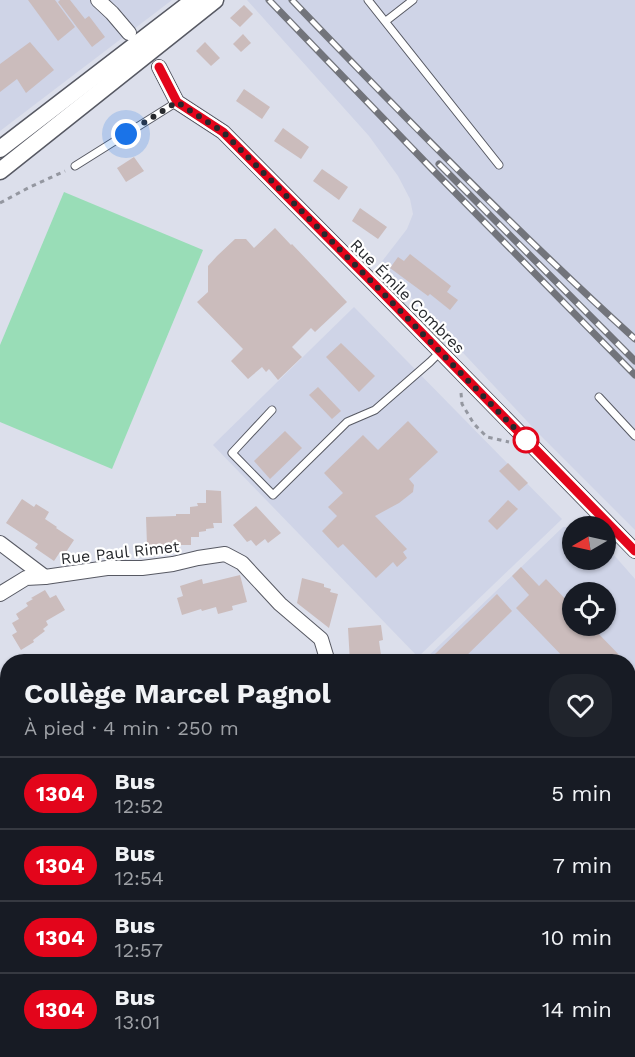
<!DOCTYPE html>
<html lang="fr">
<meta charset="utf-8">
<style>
body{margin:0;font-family:"Work Sans",sans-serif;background:#20242c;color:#f1f3f6;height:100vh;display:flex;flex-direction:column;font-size:22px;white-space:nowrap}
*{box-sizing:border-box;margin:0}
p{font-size:20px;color:#9ea1a6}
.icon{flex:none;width:33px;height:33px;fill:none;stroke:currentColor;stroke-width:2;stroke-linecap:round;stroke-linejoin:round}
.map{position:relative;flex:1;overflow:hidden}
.details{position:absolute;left:0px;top:654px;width:636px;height:404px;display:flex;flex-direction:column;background:#171b24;border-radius:24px 24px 0 0;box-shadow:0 2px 4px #0004}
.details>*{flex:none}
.badge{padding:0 12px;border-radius:20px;font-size:21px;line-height:39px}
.needle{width:39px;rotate:261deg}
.controls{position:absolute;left:562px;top:516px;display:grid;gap:12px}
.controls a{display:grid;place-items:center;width:54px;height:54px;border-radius:50%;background:#171b24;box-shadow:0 2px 4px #0004;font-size:30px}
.you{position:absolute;width:30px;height:30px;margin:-15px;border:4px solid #fff;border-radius:50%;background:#1a73e8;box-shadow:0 0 0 9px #1a73e833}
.map>.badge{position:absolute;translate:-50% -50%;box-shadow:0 0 0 3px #fff}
.round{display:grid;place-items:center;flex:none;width:63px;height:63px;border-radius:24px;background:#20242c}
.headline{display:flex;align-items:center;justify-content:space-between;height:102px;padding:0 24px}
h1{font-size:28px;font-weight:700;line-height:45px}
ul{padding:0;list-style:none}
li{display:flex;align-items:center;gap:18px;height:72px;padding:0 24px;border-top:2px solid #363941}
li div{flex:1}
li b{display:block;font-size:22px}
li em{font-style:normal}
li .badge{min-width:66px;font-weight:700;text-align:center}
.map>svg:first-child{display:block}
.built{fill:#cfd4e7;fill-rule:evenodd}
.green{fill:#99ddb7}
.building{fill:#cbbcbc}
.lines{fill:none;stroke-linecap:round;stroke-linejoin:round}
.service-casing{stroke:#575963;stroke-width:9}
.minor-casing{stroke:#575963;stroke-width:16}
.tertiary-casing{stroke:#575963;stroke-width:19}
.path{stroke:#9497a0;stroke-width:3;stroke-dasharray:4.5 4.5;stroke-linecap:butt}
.service{stroke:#fff;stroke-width:7}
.minor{stroke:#fff;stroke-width:14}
.tertiary{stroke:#fff;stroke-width:16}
.rail-casing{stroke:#72747b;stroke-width:7}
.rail{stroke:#fff;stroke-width:4.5;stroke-dasharray:14;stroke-linecap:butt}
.line-casing{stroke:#fff;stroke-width:14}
.line{stroke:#e3051b;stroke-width:9}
.walk{stroke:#27292d;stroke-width:6;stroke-dasharray:0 10.8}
.stop-dot{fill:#fff;stroke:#e3051b;stroke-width:3}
.labels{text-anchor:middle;stroke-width:4.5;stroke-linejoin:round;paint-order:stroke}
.street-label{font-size:16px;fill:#27292d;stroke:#fff}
</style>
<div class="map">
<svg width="635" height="1057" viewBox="0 0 635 1057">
<rect width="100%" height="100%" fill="#dcdfeb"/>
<g class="built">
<path d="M0 0H172L0 131Z"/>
<path d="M247 0H635V530L539 434 380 264 407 229 413 214 410 199 398 176 369 136Z"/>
<path d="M354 307 562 519 418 657 213 445Z"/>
<path d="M563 527H573V560H606V546L635 579V765L629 771 628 662H422ZM573 592H606V626H573Z"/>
</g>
<path class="green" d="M64 192 203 250 112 469 0 422V345Z"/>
<g class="building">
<path d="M28 0H55L75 27 58 41Z"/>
<path d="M60 0H70L85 19 89 16 105 37 92 47 58 2Z"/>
<path d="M244 5 253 14 240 27 230 18Z"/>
<path d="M243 34 251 43 241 52 233 44Z"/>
<path d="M30 42 54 70 26 93 17 79 0 92V64Z"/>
<path d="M205 42 220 58 211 66 196 51Z"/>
<path d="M244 89 270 107 262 119 236 101Z"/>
<path d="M283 128 309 147 301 159 274 141Z"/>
<path d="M134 157 144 171 126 182 117 168Z"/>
<path d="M322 169 348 187 339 200 313 181Z"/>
<path d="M360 208 387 227 378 239 352 221Z"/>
<path d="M275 228 291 245 292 244 347 302 315 332 311 328 292 347 302 357 278 380 269 369 266 372 262 367 248 379 231 361 243 349 197 302 208 292V266L217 256 235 239H246L254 248Z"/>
<path d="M410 254 451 286 447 292 458 300 450 310 430 294 428 296 390 268 398 257 404 261Z"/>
<path d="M341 343 375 376 359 392 326 357Z"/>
<path d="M318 387 341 411 332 419 309 395Z"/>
<path d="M408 421 438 452 409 479 414 485 413 492 399 503 375 516 407 549 403 552 407 558 397 567 393 562 376 578 343 544 338 548 322 531 337 516 328 507 343 493 324 473 363 435 378 450Z"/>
<path d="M285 431 302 448 270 479 254 461Z"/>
<path d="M508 463 528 483 519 491 499 471Z"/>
<path d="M206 490 221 491 222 523H213L214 528 206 529V531L199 532V537H191V545H168L169 550H155V545H147L146 517 176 516V514H190V507L198 506 197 503H206Z"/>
<path d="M22 499 34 507 36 504 49 512 45 519 57 527 56 528 74 540 64 555 60 552 54 561 35 548 38 544 6 523Z"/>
<path d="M508 500 518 509 497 530 488 521Z"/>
<path d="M256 506 281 533 268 543 265 539 256 546 251 540 247 542 233 525Z"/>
<path d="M521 567 539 586 546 579 573 607V626H591L626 662H568L516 608 529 595 512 576Z"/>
<path d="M240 575 247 602 232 606 233 610 218 614 216 607 202 611 201 609 182 615 177 598 183 596 180 586 202 579 203 584Z"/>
<path d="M302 578 324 584V587L331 589 330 592 338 594 329 628 297 603Z"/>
<path d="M45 590 50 598 56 595 65 610 46 621 48 625 43 629 45 631 33 640 34 642 21 650 12 635 17 632 12 623 19 619 16 614 28 606 26 603 33 599 31 598Z"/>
<path d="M497 594 512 611 460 662H443L435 654Z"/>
<path d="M381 625 383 640 379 641 381 655 377 656V662H350L348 628Z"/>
</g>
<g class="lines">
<defs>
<g id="service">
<path d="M368 0 499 165"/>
<path d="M386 21 413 0"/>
<path d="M75 166 177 102"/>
<path d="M599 397 635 436"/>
<path d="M272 410 232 453 273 495 347 422 375 410 430 362 440 352"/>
<path d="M628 756 635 750"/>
</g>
<g id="minor">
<path d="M98 0 112 13 129 33"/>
<path d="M159 67 177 102 223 132 375 285 635 551"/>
<path d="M0 543 45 577"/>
<path d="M0 594 26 578 45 577 107 568H142L173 564 198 558 225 554 242 563 280 604 321 639 328 662"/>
<path d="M0 728 8 736"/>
<path d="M0 862 8 865"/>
<path d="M0 1031 8 1035"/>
<path d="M38 1050 52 1057"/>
<path d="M274 1050 276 1057"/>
<path d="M339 1050 346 1057"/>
<path d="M496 1050V1057"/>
<path d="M126 1057 129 1050"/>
</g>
<g id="tertiary">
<path d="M0 149 194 0"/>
<path d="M0 171 215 0"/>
</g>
</defs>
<use href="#service" class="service-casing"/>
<use href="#minor" class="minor-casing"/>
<use href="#tertiary" class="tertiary-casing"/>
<g class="path">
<path d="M0 203 30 187 65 171"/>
<path d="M461 393 462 404 474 424 487 437 509 442"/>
</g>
<use href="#service" class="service"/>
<use href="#minor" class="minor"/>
<use href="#tertiary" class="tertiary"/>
<defs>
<g id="rail">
<path d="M269 0 431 168 635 375"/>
<path d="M292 0C403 116 516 231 635 339"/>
<path d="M439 164 635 361"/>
</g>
</defs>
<use href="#rail" class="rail-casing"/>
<use href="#rail" class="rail"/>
</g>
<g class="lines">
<defs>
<path id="line" d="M159 67 177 102 223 132 375 285 635 551"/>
</defs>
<use href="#line" class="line-casing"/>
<use href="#line" class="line"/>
<path class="walk" d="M126 134 177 102 223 132 375 285 526 440"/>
</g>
<circle class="stop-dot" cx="526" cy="440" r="12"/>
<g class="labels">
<g class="street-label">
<text transform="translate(408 296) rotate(45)" y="6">Rue Émile Combres</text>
<text transform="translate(120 552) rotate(-6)" y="6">Rue Paul Rimet</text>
</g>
</g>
</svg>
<div class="controls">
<a><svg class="needle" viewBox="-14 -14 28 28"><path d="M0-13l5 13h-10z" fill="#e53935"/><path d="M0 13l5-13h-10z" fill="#9ea1a6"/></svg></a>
<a><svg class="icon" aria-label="locate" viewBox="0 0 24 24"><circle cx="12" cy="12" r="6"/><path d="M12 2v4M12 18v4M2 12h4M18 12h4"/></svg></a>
</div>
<div class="you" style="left:126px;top:134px"></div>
<section class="details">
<div class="headline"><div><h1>Collège Marcel Pagnol</h1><p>À pied · 4 min · 250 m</p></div><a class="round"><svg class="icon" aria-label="heart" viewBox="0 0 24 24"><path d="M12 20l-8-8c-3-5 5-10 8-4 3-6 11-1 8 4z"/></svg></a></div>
<ul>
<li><span class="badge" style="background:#e3051b;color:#fff">1304</span><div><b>Bus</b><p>12:52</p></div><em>5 min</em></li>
<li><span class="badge" style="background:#e3051b;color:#fff">1304</span><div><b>Bus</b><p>12:54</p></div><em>7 min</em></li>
<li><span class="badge" style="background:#e3051b;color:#fff">1304</span><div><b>Bus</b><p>12:57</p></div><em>10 min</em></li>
<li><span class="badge" style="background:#e3051b;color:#fff">1304</span><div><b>Bus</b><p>13:01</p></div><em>14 min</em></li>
</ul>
</section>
</div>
